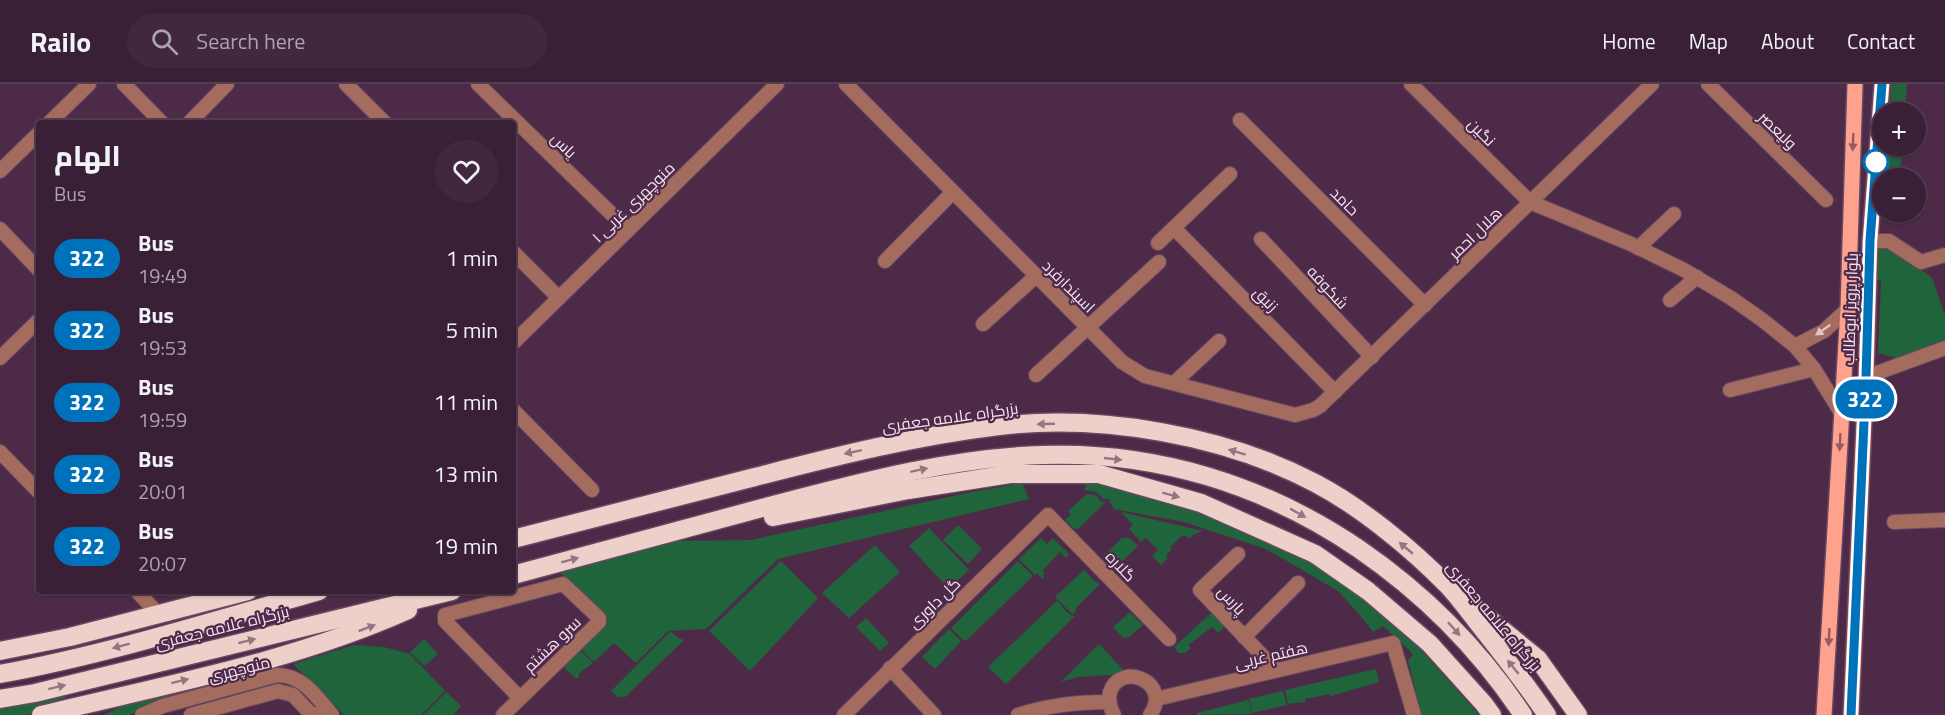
<!DOCTYPE html>
<meta charset="utf-8">
<style>
body{margin:0;font-family:"Titillium Web",Cairo,sans-serif;background:#41283e;color:#f1f3f6;height:100vh;display:flex;flex-direction:column;font-size:22px;white-space:nowrap}
*{box-sizing:border-box;margin:0}
p{font-size:20px;color:#aba3ad}
.icon{flex:none;width:33px;height:33px;fill:none;stroke:currentColor;stroke-width:2;stroke-linecap:round;stroke-linejoin:round}
.map{position:relative;flex:1;overflow:hidden}
.side{position:absolute;left:36px;top:36px;width:480px;height:474px;display:flex;flex-direction:column;background:#3a2036;border-radius:6px;box-shadow:0 2px 4px #0004,0 0 0 2px #543e51}
.side>*{flex:none}
.badge{padding:0 12px;border-radius:20px;font-size:21px;line-height:39px}
.tools{position:absolute;left:1872px;top:18px;display:grid;gap:12px}
.tools a{display:grid;place-items:center;width:54px;height:54px;border-radius:50%;background:#3a2036;box-shadow:0 2px 4px #0004,0 0 0 2px #543e51;font-size:30px}
.map>.badge{position:absolute;translate:-50% -50%;box-shadow:0 0 0 3px #fff}
.round{display:grid;place-items:center;flex:none;width:63px;height:63px;border-radius:32px;background:#41283e}
.head{display:flex;align-items:center;justify-content:space-between;height:102px;padding:0 18px}
h1{font-size:28px;font-weight:800;line-height:45px}
ul{padding:0;list-style:none}
li{display:flex;align-items:center;gap:18px;height:72px;padding:0 18px}
li div{flex:1}
li b{display:block;font-size:22px}
li em{font-style:normal}
li .badge{min-width:66px;font-weight:700;text-align:center}
header{display:flex;align-items:center;gap:36px;box-sizing:border-box;height:84px;padding:0 30px;background:#3a2036;border-bottom:2px solid #543e51}
header strong{font-size:28px}
nav{display:flex;gap:33px;margin-inline-start:auto;font-size:21px}
.search{width:420px;height:54px;background:#41283e;display:flex;align-items:center;gap:15px;box-sizing:border-box;padding:0 21px;border-radius:33px;color:#aba3ad;font-size:22px}
.map>svg:first-child{display:block}
.green{fill:#20643b}
.lines{fill:none;stroke-linecap:round;stroke-linejoin:round}
.minor-casing{stroke:#684863;stroke-width:16}
.major-casing{stroke:#684863;stroke-width:18}
.highway-casing{stroke:#684863;stroke-width:21}
.minor{stroke:#a46c5f;stroke-width:14}
.major{stroke:#fea28d;stroke-width:15}
.highway{stroke:#edd0c9;stroke-width:18}
.oneway{fill:#945b64}
.oneway2{fill:#e2c3cc}
.oneway3{fill:#957582}
.line-casing{stroke:#fff;stroke-width:14}
.line{stroke:#0072bc;stroke-width:9}
.stop-dot{fill:#fff;stroke:#0072bc;stroke-width:3}
.labels{text-anchor:middle;stroke-width:4.5;stroke-linejoin:round;paint-order:stroke}
.street-label{font-size:16px;fill:#f6e0f1;stroke:#4d2b48}
</style>
<header>
<strong>Railo</strong>
<div class="search"><svg class="icon" aria-label="search" viewBox="0 0 24 24"><circle cx="10" cy="10" r="6"/><path d="M15 15l6 6"/></svg>Search here</div>
<nav><a>Home</a><a>Map</a><a>About</a><a>Contact</a></nav>
</header>
<div class="map">
<svg width="1945" height="631" viewBox="0 0 1945 631">
<rect width="100%" height="100%" fill="#4d2b48"/>
<g class="green">
<path d="M1891 0H1907L1905 28H1890Z"/>
<path d="M1889 62H1902L1900 94H1887Z"/>
<path d="M1887 162 1893 164 1932 194 1945 231V259L1902 276 1878 269 1881 198 1876 194V170L1878 164Z"/>
<path d="M1085 394 1178 418 1326 483 1407 550 1479 631H1422L1408 577 1413 570 1383 542 1373 548 1358 529 1338 507 1266 465 1184 438 1114 425 1108 415H1103L1097 408 1085 406Z"/>
<path d="M1022 399 1029 415 778 475 706 545 668 547 636 579 614 559 595 577H593L579 563 600 546 608 536 558 487 676 457 751 456 962 410Z"/>
<path d="M1087 410 1096 411 1101 418H1106L1078 445H1074L1065 436 1071 430 1068 427Z"/>
<path d="M1121 428 1203 447 1194 450 1190 454 1183 451 1170 463 1172 465 1166 472 1168 474 1161 481 1152 472 1158 466 1146 454 1141 458 1129 445 1133 441Z"/>
<path d="M958 441 982 465 968 480 943 456Z"/>
<path d="M929 444 969 486 949 505 909 462Z"/>
<path d="M1041 454 1047 460 1053 454 1069 470 1066 474 1060 468 1042 487 1044 489 1043 496 1037 489 1035 491 1019 475Z"/>
<path d="M1122 454H1130L1138 462 1115 484 1103 472Z"/>
<path d="M875 461 900 488 849 534 822 509Z"/>
<path d="M781 477 818 514 750 587 709 547Z"/>
<path d="M1018 477 1033 492 967 556H963L951 544Z"/>
<path d="M1084 486 1096 498 1100 500 1076 524 1075 529 1072 530 1055 513Z"/>
<path d="M1057 517 1070 531 1075 532 1006 600 988 583Z"/>
<path d="M1130 528 1141 539 1144 540 1129 553 1123 554 1113 543Z"/>
<path d="M1211 529 1223 541 1228 540 1218 549 1212 543 1188 561 1191 564 1185 569H1179L1174 563Z"/>
<path d="M866 534 889 559 880 567 856 543Z"/>
<path d="M949 545 961 557 935 585 922 573Z"/>
<path d="M671 547 678 554 684 556 625 613H618L611 607Z"/>
<path d="M424 555 438 570 426 581H423L410 568Z"/>
<path d="M1099 560 1127 590 1078 593 1061 598Z"/>
<path d="M354 561 384 563 410 570 445 607 421 631H344L293 580Z"/>
<path d="M578 564 593 579 579 589V594H575L561 580Z"/>
<path d="M1376 585 1379 598 1331 612 1330 610 1305 615V618L1288 620 1285 606Z"/>
<path d="M165 605 168 617 143 623 130 631H104L126 620Z"/>
<path d="M1283 607 1287 621 1252 629 1249 615Z"/>
<path d="M446 608 461 622 453 631H423Z"/>
<path d="M70 611 28 631H0V625Z"/>
<path d="M1248 616 1252 630 1197 631V629Z"/>
</g>
<g class="lines">
<defs>
<g id="minor">
<path d="M124 0 162 39"/>
<path d="M346 0 385 39"/>
<path d="M478 0 628 146"/>
<path d="M846 0 1122 278 1145 292 1295 331 1313 326 1320 322 1652 0"/>
<path d="M1411 0 1530 118 1631 160 1684 186 1731 214 1761 235 1795 262 1814 285 1842 330"/>
<path d="M1708 0 1826 116"/>
<path d="M1240 36 1425 221"/>
<path d="M49 39 89 0"/>
<path d="M189 39 227 0"/>
<path d="M0 87 39 49"/>
<path d="M1174 144 1335 308"/>
<path d="M0 145 39 186"/>
<path d="M1261 155 1372 273"/>
<path d="M1870 157H1889L1921 178 1945 171"/>
<path d="M1158 159 1230 90"/>
<path d="M1638 164 1674 130"/>
<path d="M513 168 559 214"/>
<path d="M885 177 953 108"/>
<path d="M1670 216 1697 193"/>
<path d="M983 240 1036 192"/>
<path d="M513 259 777 0"/>
<path d="M1795 262 1824 247 1848 225"/>
<path d="M0 274 39 236"/>
<path d="M1036 291 1159 178"/>
<path d="M1866 293 1945 264"/>
<path d="M1174 299 1219 257"/>
<path d="M1730 306 1814 285"/>
<path d="M513 326 592 406"/>
<path d="M0 368 39 408"/>
<path d="M1894 438 1945 436"/>
<path d="M1238 470 1200 506 1276 586"/>
<path d="M137 507 158 530"/>
<path d="M1244 553 1298 499"/>
<path d="M890 584 934 631"/>
<path d="M1156 615 1393 559 1414 631"/>
<path d="M142 631 163 622 277 591C303 591 317 613 332 631"/>
<path d="M191 631 278 607 293 611 310 629 318 631"/>
<path d="M503 631 599 538V534L563 500 445 531V537L520 614"/>
<path d="M844 631 1048 431 1169 555"/>
<path d="M1018 631C1048 621 1078 618 1109 618"/>
<path d="M1114 631C1110 624 1108 617 1110 608 1121 576 1173 599 1150 631"/>
</g>
<g id="major">
<path d="M1824 631 1848 225 1855 0"/>
<path d="M1851 631 1866 293 1870 157 1882 0"/>
</g>
<g id="highway">
<path d="M773 433 908 406 1010 390H1099L1201 419 1315 470 1368 507 1430 560 1484 620 1492 631"/>
<path d="M513 455C594 434 674 414 755 393 836 372 916 352 999 342 1101 330 1224 351 1315 399 1361 423 1412 465 1448 502 1460 515 1470 529 1481 543 1504 572 1526 600 1547 631"/>
<path d="M513 491C596 469 679 447 762 424 854 400 947 374 1042 371 1156 367 1265 401 1359 465 1423 509 1480 566 1523 631"/>
<path d="M1472 521 1538 575 1578 631"/>
<path d="M0 567 70 553 248 507"/>
<path d="M0 590C108 570 213 537 319 507"/>
<path d="M0 615 35 609 452 507"/>
<path d="M41 631C164 601 292 578 408 526"/>
</g>
</defs>
<use href="#minor" class="minor-casing"/>
<use href="#major" class="major-casing"/>
<use href="#highway" class="highway-casing"/>
<use href="#minor" class="minor"/>
<use href="#major" class="major"/>
<use href="#highway" class="highway"/>
</g>
<defs><path id="oneway-solid" d="M-6-.8H1V-3.2L6.5 0L1 3.2V.8H-6Z" transform="scale(1.5)"/></defs>
<g class="oneway">
<use href="#oneway-solid" transform="translate(1853 58) rotate(92)"/>
<use href="#oneway-solid" transform="translate(1840 358) rotate(93)"/>
<use href="#oneway-solid" transform="translate(1829 553) rotate(93)"/>
</g>
<use class="oneway2" href="#oneway-solid" transform="translate(1823 246) rotate(145)"/>
<g class="oneway3">
<use href="#oneway-solid" transform="translate(1046 340) rotate(178)"/>
<use href="#oneway-solid" transform="translate(853 368) rotate(168)"/>
<use href="#oneway-solid" transform="translate(1237 368) rotate(-163)"/>
<use href="#oneway-solid" transform="translate(1113 375) rotate(6)"/>
<use href="#oneway-solid" transform="translate(919 386) rotate(-12)"/>
<use href="#oneway-solid" transform="translate(1171 411) rotate(15)"/>
<use href="#oneway-solid" transform="translate(1298 429) rotate(29)"/>
<use href="#oneway-solid" transform="translate(1406 464) rotate(-140)"/>
<use href="#oneway-solid" transform="translate(570 476) rotate(-15)"/>
<use href="#oneway-solid" transform="translate(367 544) rotate(-21)"/>
<use href="#oneway-solid" transform="translate(1454 545) rotate(48)"/>
<use href="#oneway-solid" transform="translate(247 557) rotate(-14)"/>
<use href="#oneway-solid" transform="translate(121 562) rotate(165)"/>
<use href="#oneway-solid" transform="translate(1513 583) rotate(-129)"/>
<use href="#oneway-solid" transform="translate(180 597) rotate(-14)"/>
<use href="#oneway-solid" transform="translate(57 603) rotate(-14)"/>
</g>
<g class="lines">
<defs>
<path id="line" d="M1851 631 1866 293 1870 157 1882 0"/>
</defs>
<use href="#line" class="line-casing"/>
<use href="#line" class="line"/>
</g>
<circle class="stop-dot" cx="1876" cy="78" r="12"/>
<g class="labels">
<g class="street-label">
<text transform="translate(1778 46) rotate(44)" y="6">ولیعصر</text>
<text transform="translate(1482 48) rotate(45)" y="6">نگین</text>
<text transform="translate(564 61) rotate(44)" y="6">یاس</text>
<text transform="translate(1345 117) rotate(45)" y="6">حامد</text>
<text transform="translate(633 118) rotate(-44)" y="6">منوچهری غربی ۱</text>
<text transform="translate(1475 149) rotate(-44)" y="6">هلال احمر</text>
<text transform="translate(1069 202) rotate(45)" y="6">اسپندارفرد</text>
<text transform="translate(1328 203) rotate(47)" y="6">شکوفه</text>
<text transform="translate(1266 215) rotate(45)" y="6">زنبق</text>
<text transform="translate(1850 225) rotate(-88)" y="6">بلوار پرویز ابوطالب</text>
<text transform="translate(950 333) rotate(-8)" y="6">بزرگراه علامه جعفری</text>
<text transform="translate(1121 482) rotate(46)" y="6">گلاره</text>
<text transform="translate(1232 516) rotate(47)" y="6">پارس</text>
<text transform="translate(934 519) rotate(-44)" y="6">گل داوری</text>
<text transform="translate(1494 532) rotate(50)" y="6">بزرگراه علامه جعفری</text>
<text transform="translate(222 543) rotate(-14)" y="6">بزرگراه علامه جعفری</text>
<text transform="translate(552 560) rotate(-44)" y="6">سرو هشتم</text>
<text transform="translate(1271 571) rotate(-13)" y="6">هفتم غربی</text>
<text transform="translate(239 585) rotate(-14)" y="6">منوچهری</text>
</g>
</g>
</svg>
<div class="tools">
<a>+</a>
<a>−</a>
</div>
<b class="badge" style="left:1865px;top:315px;background:#0072bc;color:#fff">322</b>
<section class="side">
<div class="head"><div><h1>الهام</h1><p>Bus</p></div><a class="round"><svg class="icon" aria-label="heart" viewBox="0 0 24 24"><path d="M12 20l-8-8c-3-5 5-10 8-4 3-6 11-1 8 4z"/></svg></a></div>
<ul>
<li><span class="badge" style="background:#0072bc;color:#fff">322</span><div><b>Bus</b><p>19:49</p></div><em>1 min</em></li>
<li><span class="badge" style="background:#0072bc;color:#fff">322</span><div><b>Bus</b><p>19:53</p></div><em>5 min</em></li>
<li><span class="badge" style="background:#0072bc;color:#fff">322</span><div><b>Bus</b><p>19:59</p></div><em>11 min</em></li>
<li><span class="badge" style="background:#0072bc;color:#fff">322</span><div><b>Bus</b><p>20:01</p></div><em>13 min</em></li>
<li><span class="badge" style="background:#0072bc;color:#fff">322</span><div><b>Bus</b><p>20:07</p></div><em>19 min</em></li>
</ul>
</section>
</div>
